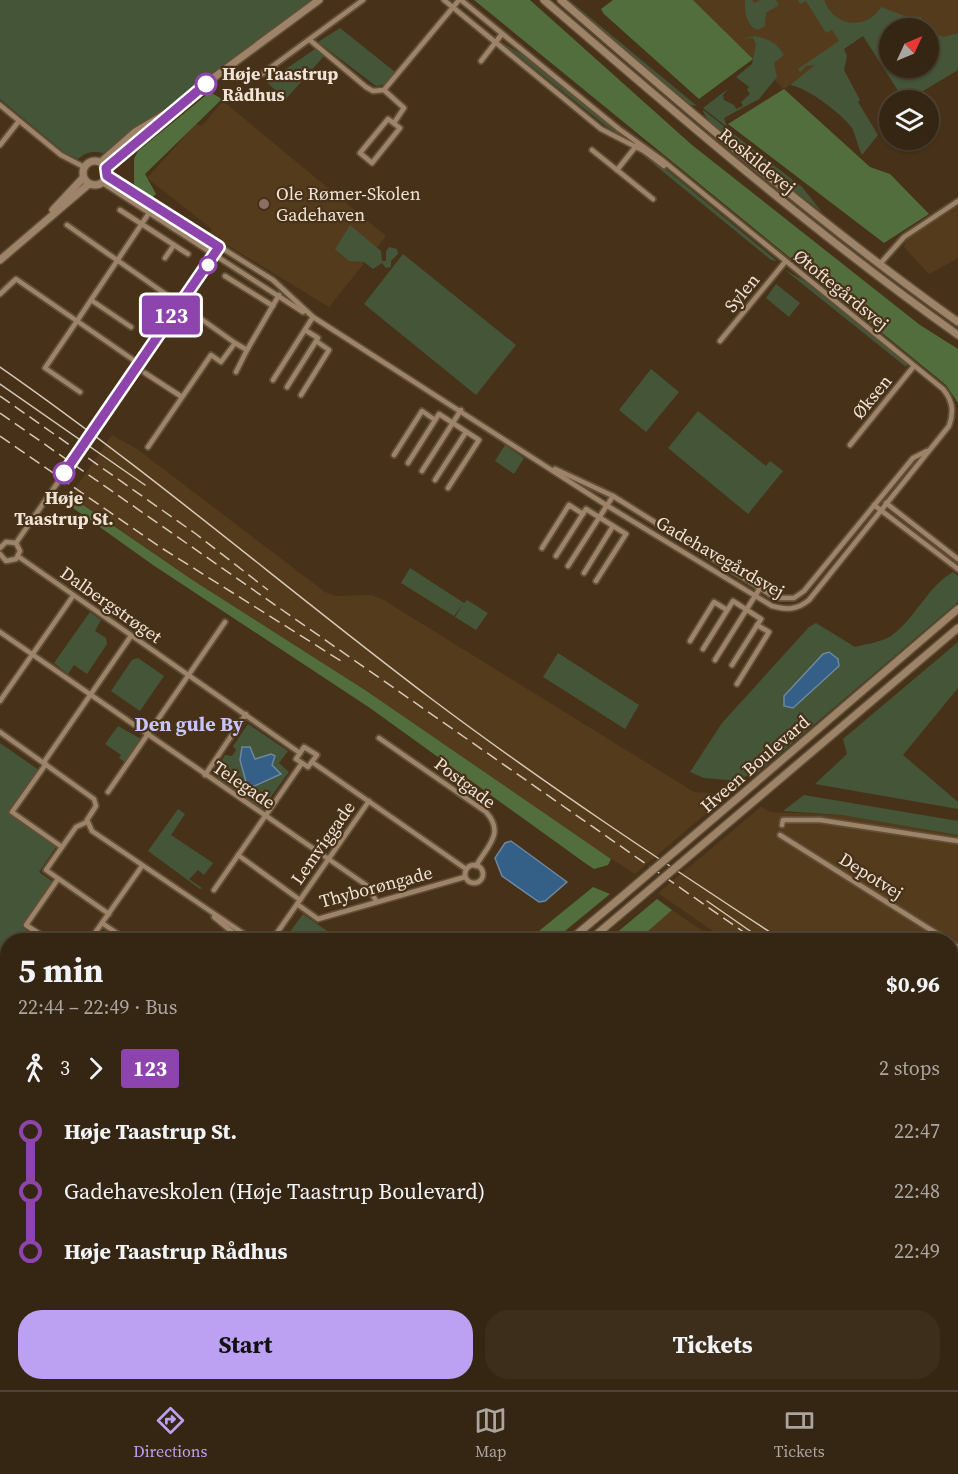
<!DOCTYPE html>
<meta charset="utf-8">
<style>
body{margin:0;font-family:"Source Serif 4",serif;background:#3d2e1c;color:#f1f3f6;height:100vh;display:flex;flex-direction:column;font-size:22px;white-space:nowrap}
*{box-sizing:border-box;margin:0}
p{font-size:20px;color:#aaa5a0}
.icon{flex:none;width:33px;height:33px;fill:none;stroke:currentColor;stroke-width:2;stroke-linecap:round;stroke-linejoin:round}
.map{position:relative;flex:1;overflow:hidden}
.sheet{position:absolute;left:0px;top:933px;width:958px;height:458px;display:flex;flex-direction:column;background:#352613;border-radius:24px 24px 0 0;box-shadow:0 2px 4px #0004,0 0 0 2px #4f4333}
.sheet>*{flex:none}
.badge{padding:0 12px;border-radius:4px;font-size:21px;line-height:39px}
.needle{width:39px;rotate:46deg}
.buttons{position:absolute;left:879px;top:18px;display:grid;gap:12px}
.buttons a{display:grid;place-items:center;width:60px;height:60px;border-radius:50%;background:#352613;box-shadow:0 2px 4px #0004,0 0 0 2px #4f4333;font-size:30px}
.map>.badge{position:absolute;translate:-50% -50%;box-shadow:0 0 0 3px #fff}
.legs{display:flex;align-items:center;gap:9px;height:66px;padding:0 18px;font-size:20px}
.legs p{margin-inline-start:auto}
.summary{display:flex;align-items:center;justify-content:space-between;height:102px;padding:0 18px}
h1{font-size:33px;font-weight:700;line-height:45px}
.primary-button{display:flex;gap:12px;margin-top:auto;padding:12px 18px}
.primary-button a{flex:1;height:69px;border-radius:24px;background:#bca0f2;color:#111;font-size:24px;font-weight:700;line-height:69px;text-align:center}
.primary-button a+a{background:#3d2e1c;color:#f1f3f6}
ul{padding:0 18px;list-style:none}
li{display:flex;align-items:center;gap:21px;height:60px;font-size:22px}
li i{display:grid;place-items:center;width:9px;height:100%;margin:0 8px;background:currentColor}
li i::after{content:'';width:15px;height:15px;margin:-8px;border:4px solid;border-radius:50%;background:#352613}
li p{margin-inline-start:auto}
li:first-child i{background:linear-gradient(#0000 50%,currentColor 0)}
li:last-child i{background:linear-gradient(currentColor 50%,#0000 0)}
.tabs{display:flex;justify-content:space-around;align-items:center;height:84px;border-top:2px solid #4f4333;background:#352613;font-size:16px;color:#aaa5a0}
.tabs a{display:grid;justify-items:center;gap:3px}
.tabs .selected{color:#bca0f2}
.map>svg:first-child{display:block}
.built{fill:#543b1b}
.green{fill:#445538}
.forest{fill:#526e3d}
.water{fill:#345f86;stroke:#6d879e;stroke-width:1.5}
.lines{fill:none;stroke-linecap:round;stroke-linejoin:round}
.street-casing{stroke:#604e38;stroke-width:8}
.secondary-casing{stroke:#604e38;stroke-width:10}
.street{stroke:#9d8469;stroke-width:4.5}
.secondary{stroke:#9d8469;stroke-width:7}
.tram{stroke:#d7c8b8;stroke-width:1.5}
.rail{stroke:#d7c8b8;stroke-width:1.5;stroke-dasharray:12 6;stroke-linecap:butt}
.street-bridge-casing{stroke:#604e38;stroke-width:8;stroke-linecap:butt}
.secondary-bridge-casing{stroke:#604e38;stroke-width:10;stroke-linecap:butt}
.street-bridge{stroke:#9d8469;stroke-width:4.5}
.secondary-bridge{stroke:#9d8469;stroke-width:7}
.line-1-casing{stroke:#fff;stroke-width:14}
.line-1{stroke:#8e44ad;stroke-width:9}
.stop-1-dot{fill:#fff;stroke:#8e44ad;stroke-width:3}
.education-dot{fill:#8d6e63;stroke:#473219;stroke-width:2}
.labels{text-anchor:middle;stroke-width:4.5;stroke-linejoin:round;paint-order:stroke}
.stop-label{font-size:18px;font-weight:bold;fill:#f1e3d5;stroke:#473219;text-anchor:start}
.street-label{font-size:18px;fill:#f1e3d5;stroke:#473219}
.poi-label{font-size:18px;fill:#f1e3d5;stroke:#473219;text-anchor:start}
.neighbourhood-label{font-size:20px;font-weight:bold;fill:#c8c4fd;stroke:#473219}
</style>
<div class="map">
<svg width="958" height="1390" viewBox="0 0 958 1390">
<rect width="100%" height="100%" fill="#473219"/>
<g class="built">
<path d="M693 0H958V39L929 37 928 28H921L893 15 784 89Z"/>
<path d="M223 101 386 236 329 307 209 234 212 229 147 178 196 124 202 126Z"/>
<path d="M958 206V258L929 274 904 247 907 238Z"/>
<path d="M112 435 137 449 325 592 336 596 371 595 382 599 694 792 729 794 635 874 536 810 365 690 194 581 70 496Z"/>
<path d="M761 807 770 812 841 815 958 835V1103L951 1098V940H726L658 893Z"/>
<path d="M672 910 716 940H638Z"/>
<path d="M951 1103 958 1107V1349L951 1355Z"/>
<path d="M672 1383H918L910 1390H678Z"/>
</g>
<g class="green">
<path d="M0 0H312L207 77 109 155C97 151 88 150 78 159L65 153 0 99Z"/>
<path d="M566 0H569L697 106 686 104Z"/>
<path d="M745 0H752L754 3 760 0H776L779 5 766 13 765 26 758 30C745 25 745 12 745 0Z"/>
<path d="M798 0H824C834 27 866 31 881 7L905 16 921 17 926 28H890V68H928L929 31 943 37 958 33V70L908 100H904L863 36 844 49 847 56 844 70 860 100 858 102 878 135 862 155C858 147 856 136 852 128 843 115 807 87 790 85L815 65 806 66 800 72 798 69 839 41 832 30 826 33 806 1 800 4Z"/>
<path d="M340 28 395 72 386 84 376 86 318 42Z"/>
<path d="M754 36C767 38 778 43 784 55L774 63 777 77 759 99 724 118 727 127 703 108 728 89 723 95 724 100 734 105 736 109 743 106 741 102 750 94 747 90 749 87 736 77 752 64 756 44 753 38 741 39Z"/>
<path d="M501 42 529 59 630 141 607 127Z"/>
<path d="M315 49 324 56 285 100 267 82Z"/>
<path d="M703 110 802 187 822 212C802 196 705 129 703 110Z"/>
<path d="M640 153 653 163 660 164 777 261 771 260Z"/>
<path d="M350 225 381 251 382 261H386V251L389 247 397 249 398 254 391 261V267L386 268 382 263 373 269 364 262 349 261 335 249Z"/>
<path d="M403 254 516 345 476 395 364 304Z"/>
<path d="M785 270 806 282 907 364 906 367Z"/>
<path d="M776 284 800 303 789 317 766 298Z"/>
<path d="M651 369 679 392 646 432 619 410Z"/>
<path d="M698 411 766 466 770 461 783 471 748 514 668 448Z"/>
<path d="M505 445 524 458 514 474 495 461Z"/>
<path d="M410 568 464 603 467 600 488 613 476 630 455 617 463 604 454 616 401 583Z"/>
<path d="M953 572 958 576V602L754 776H746L740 781 704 778 690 772 722 723 809 627 816 623 855 647C866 644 882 642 891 636 916 618 927 587 953 572Z"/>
<path d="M90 612 101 620 95 631 106 638 107 644 87 674 74 665 68 674 54 663Z"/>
<path d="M958 642V688L903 755 958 802V809L815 784 847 754 843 739Z"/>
<path d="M558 653 639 705 625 729 543 677Z"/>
<path d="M138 658 164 676 140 711 111 691 132 660Z"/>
<path d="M248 724 288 751 279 763 289 772 262 809 213 774 225 755 232 756 236 750 233 746Z"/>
<path d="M118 726 141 739 125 762 119 758 121 755 105 744Z"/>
<path d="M0 743 43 773 13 815 56 847 39 872 53 882 22 927 38 938 40 936 46 940H8L7 1006 0 998Z"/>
<path d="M804 795 958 821V835L841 815 783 811Z"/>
<path d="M178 809 185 814 171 835 213 863 204 875 198 870 189 879 202 888 200 889 148 851Z"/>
<path d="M303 914 337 938 336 940H284Z"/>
<path d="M673 1383H782L775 1390H678Z"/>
</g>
<g class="forest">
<path d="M474 0H530L692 145 920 325 958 349V403L946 385Z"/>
<path d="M613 0H693L753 59 699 99 604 14 601 9Z"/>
<path d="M784 89 870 167 890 174 929 214 884 243 728 124Z"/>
<path d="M210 92 222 99 145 174 156 194 152 198 134 184V159L138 151Z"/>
<path d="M70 496 194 581 365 690 611 859 608 865 594 869 585 863 370 708 153 565 66 503Z"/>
<path d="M593 887 610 894 554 940H528Z"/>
<path d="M657 899 672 910 638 940H608Z"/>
</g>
<g class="water">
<path d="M829 652 838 659 839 666 793 708 784 706V696L823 654Z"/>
<path d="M242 747H250L255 759 271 754 275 756 272 765 281 774 248 789 240 760Z"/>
<path d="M511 841 567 882 545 901 539 902 502 876 495 858 505 843Z"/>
</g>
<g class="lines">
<defs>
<g id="street">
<path d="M444 0 601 129 644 151 664 166"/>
<path d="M311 41 366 87 373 91 384 90 459 0"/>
<path d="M481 61 502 34"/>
<path d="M262 74 363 0"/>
<path d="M384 90 404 108 394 123"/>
<path d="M0 105 61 155 84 167"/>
<path d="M388 119 400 128 372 163 360 153Z"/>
<path d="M0 145 19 121"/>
<path d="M637 145 617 170 653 199"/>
<path d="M592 150 617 170"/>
<path d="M107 176 273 280 313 317 606 505 772 606C787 610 797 610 809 600L949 426C954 412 953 401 943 389L662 160 619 129 461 0"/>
<path d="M103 183 303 312"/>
<path d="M120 210 188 254"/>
<path d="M67 225 174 300"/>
<path d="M165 258 174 245"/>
<path d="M879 265 904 237 958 201"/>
<path d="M225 276 273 306"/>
<path d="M0 294 16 279 77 321 45 368 80 392"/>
<path d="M91 300 131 327"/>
<path d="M190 311 235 343"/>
<path d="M720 341 785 262"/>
<path d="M132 359 77 321 151 210"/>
<path d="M236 372 247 350"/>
<path d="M145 373 182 397"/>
<path d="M273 380 313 317"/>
<path d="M287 387 318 338 305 330"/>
<path d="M301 395 329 350 316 341"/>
<path d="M104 416 219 247"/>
<path d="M850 445 914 366"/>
<path d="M148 447 211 355 221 362 235 343 247 350 279 295"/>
<path d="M394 455 422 411 435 420"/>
<path d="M408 463 439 414 479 440 448 488"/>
<path d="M555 469 613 496 776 598H794L804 591 913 458 927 451"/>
<path d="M422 471 461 410"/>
<path d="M435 480 466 432"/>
<path d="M886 503 958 559"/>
<path d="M874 505 958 569"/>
<path d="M16 543 47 498"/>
<path d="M0 548 6 542 16 543"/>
<path d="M542 548 569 505 583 514"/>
<path d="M0 554 6 561 16 559 20 551 16 543"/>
<path d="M556 556 586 509 626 534 596 581"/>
<path d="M19 557 300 753"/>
<path d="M568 566 613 496"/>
<path d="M584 573 613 526"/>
<path d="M0 632 366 885 377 902"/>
<path d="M690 641 714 602 727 610"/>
<path d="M703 649 733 601 761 619 732 665"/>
<path d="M715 660 760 588"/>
<path d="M737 684 769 632 757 625"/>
<path d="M0 701 73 596"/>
<path d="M0 732 94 799 96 806 87 820 92 831 253 940"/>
<path d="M379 738 486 812C505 833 488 845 476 866"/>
<path d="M304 747 317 755 308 767 296 759Z"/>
<path d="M44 762 131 636"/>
<path d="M312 762 466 869"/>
<path d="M46 764 12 812 62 847"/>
<path d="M205 775 246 714"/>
<path d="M108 792 225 622"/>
<path d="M87 822 76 827 46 870 109 914"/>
<path d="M782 825 783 820H820L958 841"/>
<path d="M780 835 947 940"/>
<path d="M238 855 300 900"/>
<circle cx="474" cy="874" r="9"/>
<path d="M214 890 302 763"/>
<path d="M297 904 318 919 465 877"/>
<path d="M214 917 242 940"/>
<path d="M102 923 127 940"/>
<path d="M49 940 26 925 58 879"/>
<path d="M90 940 142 866"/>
<path d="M272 940 369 801"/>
<path d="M951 943 958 947"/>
<path d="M951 1213 958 1218"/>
<path d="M951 1253 958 1248"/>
<path d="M0 1306 8 1314"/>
<path d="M489 1383 495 1390"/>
<path d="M625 1383 631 1390"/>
<path d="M368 1390 377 1383"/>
<path d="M784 1390 792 1383"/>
</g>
<g id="secondary">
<path d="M544 0C679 116 813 232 958 335"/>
<path d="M561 0C690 112 819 223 958 322"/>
<circle cx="95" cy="173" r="12"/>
<path d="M101 162 135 132 167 113"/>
<path d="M106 168 216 76 319 0"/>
<path d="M53 210 83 178"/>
<path d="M0 260 89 184"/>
<path d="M754 784 958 609"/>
<path d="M760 796 958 628"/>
<path d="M570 940 619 899"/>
<path d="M590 940 629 907"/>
<path d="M649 1383 654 1390"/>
<path d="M662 1383 667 1390"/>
<path d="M41 1390 49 1383"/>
<path d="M63 1390 71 1383"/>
</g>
</defs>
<use href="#street" class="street-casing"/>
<use href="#secondary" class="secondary-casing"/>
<use href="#street" class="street"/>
<use href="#secondary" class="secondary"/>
<g class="tram">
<path d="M0 367C148 470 285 588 429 697 543 783 663 862 782 940"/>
<path d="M0 384 145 485"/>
<path d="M707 901 763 940"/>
<path d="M951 1052 958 1056"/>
<path d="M951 1071 958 1076"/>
</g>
<g class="rail">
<path d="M0 396 196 534 268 590"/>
<path d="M0 413 755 940"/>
<path d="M0 436 160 547 341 661"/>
<path d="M951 1076 958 1080"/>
</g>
<defs>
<path id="street-bridge" d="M47 498 104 416"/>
<g id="secondary-bridge">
<path d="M619 899 754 784"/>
<path d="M629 907 760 796"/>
</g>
</defs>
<use href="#street-bridge" class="street-bridge-casing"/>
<use href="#secondary-bridge" class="secondary-bridge-casing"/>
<use href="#street-bridge" class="street-bridge"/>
<use href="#secondary-bridge" class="secondary-bridge"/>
</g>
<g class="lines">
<defs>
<path id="line-1" d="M64 473 219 247 107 176 106 168 206 84"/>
</defs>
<use href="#line-1" class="line-1-casing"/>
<use href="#line-1" class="line-1"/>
</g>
<g class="stop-1-dot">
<circle cx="206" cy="84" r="10"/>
<circle cx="208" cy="265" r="8"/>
<circle cx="64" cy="473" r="10"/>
</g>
<circle class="education-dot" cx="264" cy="204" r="6"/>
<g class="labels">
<g class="stop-label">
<text x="222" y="80">Høje Taastrup<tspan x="222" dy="21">Rådhus</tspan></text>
<text x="64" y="504" text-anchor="middle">Høje<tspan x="64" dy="21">Taastrup St.</tspan></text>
</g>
<g class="street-label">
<text transform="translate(757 161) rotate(39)" y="6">Roskildevej</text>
<text transform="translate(841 290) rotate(39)" y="6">Øtoftegårdsvej</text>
<text transform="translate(742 293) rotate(-51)" y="6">Sylen</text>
<text transform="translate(872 397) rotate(-51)" y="6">Øksen</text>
<text transform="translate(720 557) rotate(30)" y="6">Gadehavegårdsvej</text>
<text transform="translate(111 605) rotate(35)" y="6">Dalbergstrøget</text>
<text transform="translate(755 764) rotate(-41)" y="6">Hveen Boulevard</text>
<text transform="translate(465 783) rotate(37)" y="6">Postgade</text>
<text transform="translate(244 785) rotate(34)" y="6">Telegade</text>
<text transform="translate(323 843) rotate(-55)" y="6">Lemviggade</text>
<text transform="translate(871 876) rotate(32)" y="6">Depotvej</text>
<text transform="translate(376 887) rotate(-15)" y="6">Thyborøngade</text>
</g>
<g class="poi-label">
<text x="276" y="200">Ole Rømer-Skolen<tspan x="276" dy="21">Gadehaven</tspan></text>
</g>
<g class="neighbourhood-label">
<text x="189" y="731">Den gule By</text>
</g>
</g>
</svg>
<div class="buttons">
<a><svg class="needle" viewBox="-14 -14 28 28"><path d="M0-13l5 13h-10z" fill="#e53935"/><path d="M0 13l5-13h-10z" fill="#aaa5a0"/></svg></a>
<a><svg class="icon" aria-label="layers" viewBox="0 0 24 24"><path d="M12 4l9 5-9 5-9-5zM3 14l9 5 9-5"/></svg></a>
</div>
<b class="badge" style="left:171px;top:315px;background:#8e44ad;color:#fff">123</b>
<section class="sheet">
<div class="summary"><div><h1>5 min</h1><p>22:44 – 22:49 · Bus</p></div><b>$0.96</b></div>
<div class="legs"><svg class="icon" aria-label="walk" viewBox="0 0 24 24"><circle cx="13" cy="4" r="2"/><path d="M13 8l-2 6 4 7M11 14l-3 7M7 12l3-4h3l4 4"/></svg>3<svg class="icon" aria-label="forward" viewBox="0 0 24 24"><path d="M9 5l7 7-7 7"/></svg><b class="badge" style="background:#8e44ad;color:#fff">123</b><p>2 stops</p></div>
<ul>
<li><i style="color:#8e44ad"></i><b>Høje Taastrup St.</b><p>22:47</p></li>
<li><i style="color:#8e44ad"></i><span>Gadehaveskolen (Høje Taastrup Boulevard)</span><p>22:48</p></li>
<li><i style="color:#8e44ad"></i><b>Høje Taastrup Rådhus</b><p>22:49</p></li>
</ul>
<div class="primary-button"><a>Start</a><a>Tickets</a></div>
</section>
</div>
<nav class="tabs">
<a class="selected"><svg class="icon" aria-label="directions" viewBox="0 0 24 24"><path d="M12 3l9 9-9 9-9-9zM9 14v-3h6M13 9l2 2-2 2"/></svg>Directions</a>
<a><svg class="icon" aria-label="map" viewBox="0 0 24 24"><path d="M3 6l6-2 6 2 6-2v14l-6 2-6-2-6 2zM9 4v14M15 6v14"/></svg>Map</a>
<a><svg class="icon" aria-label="tickets" viewBox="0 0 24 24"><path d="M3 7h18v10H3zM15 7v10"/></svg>Tickets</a>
</nav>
